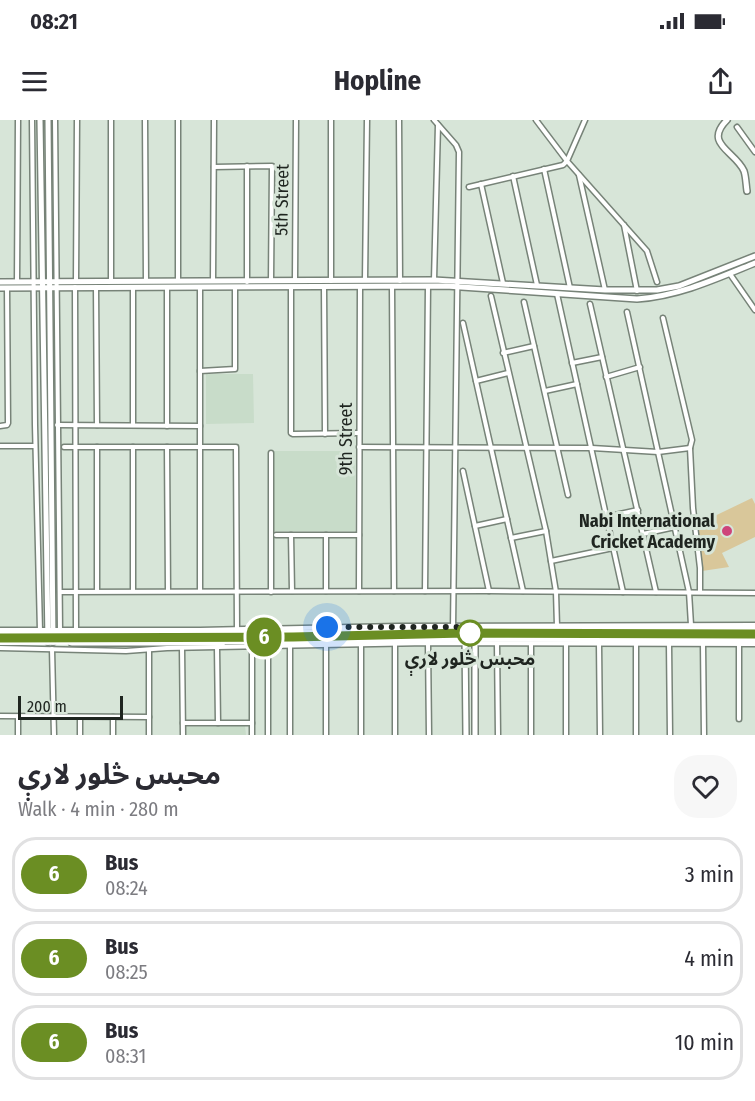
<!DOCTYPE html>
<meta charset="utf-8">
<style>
body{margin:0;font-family:"Fira Sans Condensed","Noto Sans Arabic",sans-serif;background:#f7f7f7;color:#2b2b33;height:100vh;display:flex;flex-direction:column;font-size:22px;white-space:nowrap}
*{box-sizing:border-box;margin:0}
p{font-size:20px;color:#7c7c81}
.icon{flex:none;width:33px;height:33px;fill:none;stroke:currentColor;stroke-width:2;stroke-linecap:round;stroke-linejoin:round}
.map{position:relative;height:615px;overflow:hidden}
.side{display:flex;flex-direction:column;background:#fff;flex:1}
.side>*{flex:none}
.badge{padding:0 12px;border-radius:20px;font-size:21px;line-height:39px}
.scale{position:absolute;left:18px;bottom:15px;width:105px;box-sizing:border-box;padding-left:6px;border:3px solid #1f2520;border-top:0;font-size:16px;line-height:21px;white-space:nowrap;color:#1f2520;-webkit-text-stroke:4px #d7e5d8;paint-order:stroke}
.you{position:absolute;width:30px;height:30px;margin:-15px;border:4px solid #fff;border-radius:50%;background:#1a73e8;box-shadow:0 0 0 9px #1a73e833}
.map>.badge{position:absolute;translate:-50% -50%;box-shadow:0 0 0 3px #fff}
.round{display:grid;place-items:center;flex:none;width:63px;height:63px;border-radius:24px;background:#f7f7f7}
.overview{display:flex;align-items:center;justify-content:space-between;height:102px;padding:0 18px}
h1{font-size:28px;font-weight:700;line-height:45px}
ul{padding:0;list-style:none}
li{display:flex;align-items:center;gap:18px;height:75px;margin:0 12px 9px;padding:0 6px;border:3px solid #e1e1e2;border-radius:24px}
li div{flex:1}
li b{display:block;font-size:22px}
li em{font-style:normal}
li .badge{min-width:66px;font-weight:700;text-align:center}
.status{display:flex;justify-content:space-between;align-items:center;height:42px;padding:0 30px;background:#fff;direction:ltr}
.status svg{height:16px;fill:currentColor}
header{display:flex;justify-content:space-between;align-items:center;height:78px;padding:0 18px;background:#fff;font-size:27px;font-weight:700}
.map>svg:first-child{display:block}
.built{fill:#c8dcc9}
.green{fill:#d9c79a}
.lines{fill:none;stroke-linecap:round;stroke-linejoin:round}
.minor-casing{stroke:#778378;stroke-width:7}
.tertiary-casing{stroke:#778378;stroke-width:8}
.secondary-casing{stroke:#778378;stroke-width:8}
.trunk-casing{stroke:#778378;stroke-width:10}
.minor{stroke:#fff;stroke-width:4}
.tertiary{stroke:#fff;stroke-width:5}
.secondary{stroke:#fff;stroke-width:5}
.trunk{stroke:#fff;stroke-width:7}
.line-casing{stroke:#fff;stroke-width:14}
.line{stroke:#6b8e23;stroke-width:9}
.walk{stroke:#1f2520;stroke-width:6;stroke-dasharray:0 10.8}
.poi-dot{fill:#ce447a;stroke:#d7e5d8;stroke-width:2}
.stop-dot{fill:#fff;stroke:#6b8e23;stroke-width:3}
.labels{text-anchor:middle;stroke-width:6;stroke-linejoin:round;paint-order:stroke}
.street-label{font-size:18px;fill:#1f2520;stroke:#d7e5d8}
.poi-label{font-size:18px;font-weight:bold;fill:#1f2520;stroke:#d7e5d8;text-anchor:end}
.stop-label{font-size:18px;font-weight:bold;fill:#1f2520;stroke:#d7e5d8}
</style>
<div class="status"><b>08:21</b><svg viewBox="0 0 49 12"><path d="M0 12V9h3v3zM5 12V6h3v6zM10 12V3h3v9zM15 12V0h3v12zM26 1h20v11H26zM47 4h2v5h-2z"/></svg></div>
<header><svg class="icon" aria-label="menu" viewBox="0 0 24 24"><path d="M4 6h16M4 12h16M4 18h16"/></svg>Hopline<svg class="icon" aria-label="share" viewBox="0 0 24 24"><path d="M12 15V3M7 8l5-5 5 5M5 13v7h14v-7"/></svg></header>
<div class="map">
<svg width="755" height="615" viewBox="0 0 755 615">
<rect width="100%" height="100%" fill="#d7e5d8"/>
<g class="built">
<path d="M206 254H253L254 303 206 304Z"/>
<path d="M274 331H355V411H273Z"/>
<path d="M245 606 246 615H184V607Z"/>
</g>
<path class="green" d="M752 378 755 384V417L722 433 729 447 702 451 698 404Z"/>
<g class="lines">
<defs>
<g id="minor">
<path d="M32 0 35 305 40 511"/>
<path d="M55 0 60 510"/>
<path d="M145 0 146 161"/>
<path d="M178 0V161"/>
<path d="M399 0 400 161"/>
<path d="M434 0 456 25 459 32 453 508"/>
<path d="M536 0 567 41 647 131 657 162"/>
<path d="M737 7 755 32"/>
<path d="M247 46V162"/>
<path d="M214 47 272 46 271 161"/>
<path d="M544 49 570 168"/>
<path d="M579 55 605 170"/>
<path d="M513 56 537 165"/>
<path d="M481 64 503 163"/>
<path d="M469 67 563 45 567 41 585 0"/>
<path d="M624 105 637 171"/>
<path d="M730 154 755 190"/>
<path d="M295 160 296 0"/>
<path d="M365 160 367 0"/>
<path d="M434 160 438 5"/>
<path d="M76 161 77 0"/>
<path d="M111 161V0"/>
<path d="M213 161 214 0"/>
<path d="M331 161V0"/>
<path d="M17 162 18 0"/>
<path d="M75 167 76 508"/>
<path d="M96 167 97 305"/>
<path d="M133 167V305"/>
<path d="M167 167V306"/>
<path d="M200 167V471"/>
<path d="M291 167V313L293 314 359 313"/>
<path d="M324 167 325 314"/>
<path d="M392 167 394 471"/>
<path d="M557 174 623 472"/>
<path d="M491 176 546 411 556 472 557 506"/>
<path d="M524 182 568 375"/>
<path d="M590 184 656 472"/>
<path d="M627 192 689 472 691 505"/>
<path d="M663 198 692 320 690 328 693 388 700 448V472"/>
<path d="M463 203 523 471"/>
<path d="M503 233 534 226"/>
<path d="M572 243 602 237"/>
<path d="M200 251 235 249V167"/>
<path d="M606 257 640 247"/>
<path d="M476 261 508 253"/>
<path d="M545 271 577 264"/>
<path d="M57 305 200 306"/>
<path d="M0 306 7 305 8 303 7 168"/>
<path d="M0 326H35"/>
<path d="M64 327H236L237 509"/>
<path d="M97 327V471"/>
<path d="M133 327V471"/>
<path d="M167 327 168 471"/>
<path d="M359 327 592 328 658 332 690 328"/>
<path d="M463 351 489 471"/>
<path d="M606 397 638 390"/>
<path d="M475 406 507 399"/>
<path d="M643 414 675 407"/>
<path d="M276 415H359"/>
<path d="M291 415 292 471"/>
<path d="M326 415V471"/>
<path d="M511 418 546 411"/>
<path d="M551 441 613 428"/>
<path d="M359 471 360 167"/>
<path d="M425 471 428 166"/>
<path d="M60 472 489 471 755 473"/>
<path d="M271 472V333"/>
<path d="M0 510H200L399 506 755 505"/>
<path d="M428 523 429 615"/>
<path d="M395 524V615"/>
<path d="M497 524 498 615"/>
<path d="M531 524V615"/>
<path d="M566 524V615"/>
<path d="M599 524 600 615"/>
<path d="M669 524 670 615"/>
<path d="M703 524 704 615"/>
<path d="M739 524V599"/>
<path d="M361 526V615"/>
<path d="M326 527V615"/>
<path d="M0 528 126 531 167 528 428 523 755 524"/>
<path d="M182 528 183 615"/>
<path d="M217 528 218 603"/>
<path d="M52 529 54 615"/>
<path d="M149 531V615"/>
<path d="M0 596 149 597"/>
<path d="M18 597V615"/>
<path d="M113 597V615"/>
<path d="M183 603H252"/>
<path d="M80 615V597"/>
<path d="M252 615V527"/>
<path d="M268 615V527"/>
<path d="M290 615V527"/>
<path d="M636 615V524"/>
</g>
<g id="tertiary">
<path d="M727 0C703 24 735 31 744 51 746 57 746 65 747 71"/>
<path d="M0 162 434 160 605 170H657L679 166 755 136"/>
<path d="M0 168 446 166 637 179C679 176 716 159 755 143"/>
<path d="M465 518 466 615"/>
<path d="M475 518V615"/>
</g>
<g id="secondary">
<path d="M40 0 48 522"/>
<path d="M48 0 53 522"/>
</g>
<g id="trunk">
<path d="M0 518 293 517 453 513 755 514"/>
<path d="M336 521 453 518 755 519"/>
<path d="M72 522H222"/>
<path d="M279 522 318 521"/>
</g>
</defs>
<use href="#minor" class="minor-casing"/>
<use href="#tertiary" class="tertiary-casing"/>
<use href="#secondary" class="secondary-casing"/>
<use href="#trunk" class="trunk-casing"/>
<use href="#minor" class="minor"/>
<use href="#tertiary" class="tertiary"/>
<use href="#secondary" class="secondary"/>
<use href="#trunk" class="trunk"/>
</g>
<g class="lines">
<defs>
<path id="line" d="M0 518 293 517 465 513 755 514"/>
</defs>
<use href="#line" class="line-casing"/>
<use href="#line" class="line"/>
<path class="walk" d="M327 507H466L470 513"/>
</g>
<circle class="poi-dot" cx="727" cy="411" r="6"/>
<circle class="stop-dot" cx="470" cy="513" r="12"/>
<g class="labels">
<g class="street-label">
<text transform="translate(282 80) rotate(-89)" y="6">5th Street</text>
<text transform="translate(346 319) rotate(-90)" y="6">9th Street</text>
</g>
<g class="poi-label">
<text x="715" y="407">Nabi International<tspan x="715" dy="21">Cricket Academy</tspan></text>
</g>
<g class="stop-label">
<text x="470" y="545">محبس څلور لارې</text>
</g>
</g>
</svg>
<div class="scale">200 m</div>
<div class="you" style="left:327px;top:507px"></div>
<b class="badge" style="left:264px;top:517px;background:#6b8e23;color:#fff">6</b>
</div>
<section class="side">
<div class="overview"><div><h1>محبس څلور لارې</h1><p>Walk · 4 min · 280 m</p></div><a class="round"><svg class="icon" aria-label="heart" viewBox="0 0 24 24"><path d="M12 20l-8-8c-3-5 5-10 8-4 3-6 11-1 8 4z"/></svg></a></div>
<ul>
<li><span class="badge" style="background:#6b8e23;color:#fff">6</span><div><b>Bus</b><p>08:24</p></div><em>3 min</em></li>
<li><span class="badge" style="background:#6b8e23;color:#fff">6</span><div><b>Bus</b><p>08:25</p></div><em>4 min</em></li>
<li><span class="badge" style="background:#6b8e23;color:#fff">6</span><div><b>Bus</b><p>08:31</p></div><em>10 min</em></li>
</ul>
</section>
